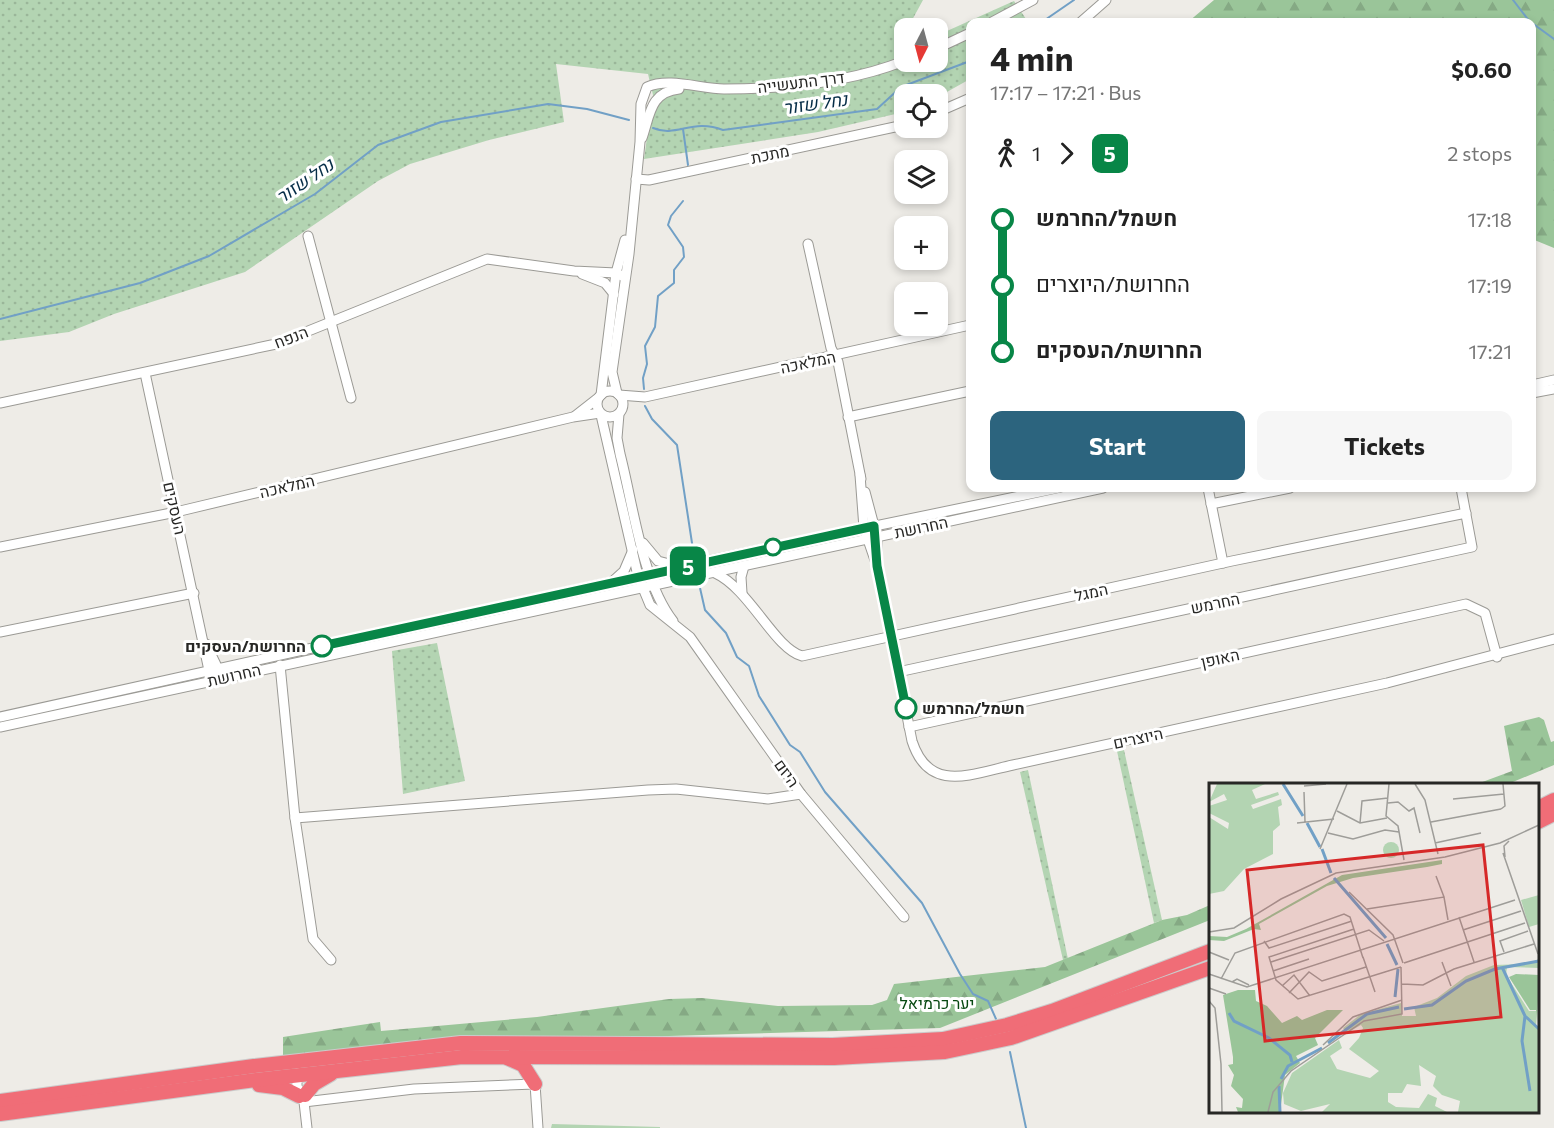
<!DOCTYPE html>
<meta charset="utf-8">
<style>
body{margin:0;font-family:Commissioner,Heebo,sans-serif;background:#f6f6f6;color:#222;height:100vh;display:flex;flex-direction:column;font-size:22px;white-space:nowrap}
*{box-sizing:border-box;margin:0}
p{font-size:20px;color:#767676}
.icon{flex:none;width:33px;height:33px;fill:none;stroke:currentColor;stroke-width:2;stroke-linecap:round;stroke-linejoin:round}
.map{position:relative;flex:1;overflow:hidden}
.panel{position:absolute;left:966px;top:18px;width:570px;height:474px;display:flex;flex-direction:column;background:#fff;border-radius:12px;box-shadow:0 3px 9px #0003}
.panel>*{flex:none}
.badge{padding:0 12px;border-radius:9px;font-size:21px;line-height:39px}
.needle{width:39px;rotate:186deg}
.buttons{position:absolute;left:894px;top:18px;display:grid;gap:12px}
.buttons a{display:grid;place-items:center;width:54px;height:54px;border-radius:12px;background:#fff;box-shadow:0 3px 9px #0003;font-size:30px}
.map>.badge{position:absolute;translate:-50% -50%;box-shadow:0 0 0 3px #fff}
.legs{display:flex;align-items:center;gap:9px;height:66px;padding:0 24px;font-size:20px}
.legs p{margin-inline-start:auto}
.head{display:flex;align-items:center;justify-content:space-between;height:102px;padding:0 24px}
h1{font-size:33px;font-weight:700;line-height:45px}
.button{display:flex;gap:12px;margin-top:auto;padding:12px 24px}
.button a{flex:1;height:69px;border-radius:12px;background:#2c647e;color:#fff;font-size:24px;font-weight:700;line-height:69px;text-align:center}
.button a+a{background:#f6f6f6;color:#222}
ul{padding:0 24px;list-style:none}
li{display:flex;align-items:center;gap:21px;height:66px;font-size:22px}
li i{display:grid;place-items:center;width:9px;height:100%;margin:0 8px;background:currentColor}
li i::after{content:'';width:15px;height:15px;margin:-8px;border:4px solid;border-radius:50%;background:#fff}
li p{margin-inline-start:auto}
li:first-child i{background:linear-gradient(#0000 50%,currentColor 0)}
li:last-child i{background:linear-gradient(currentColor 50%,#0000 0)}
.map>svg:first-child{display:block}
.grass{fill:url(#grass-dots)}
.forest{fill:url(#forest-firs)}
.pitch{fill:#b3d4b2}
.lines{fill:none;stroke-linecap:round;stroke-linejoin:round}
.stream{stroke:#71a0c6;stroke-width:2}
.minor-casing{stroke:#9b9a95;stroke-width:11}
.highway-casing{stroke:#cbcbcb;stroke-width:16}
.minor{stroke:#fff;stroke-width:9}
.highway{stroke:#f06d77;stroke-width:14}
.line-1-casing{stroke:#fff;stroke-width:14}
.line-1{stroke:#088647;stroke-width:9}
.stop-1-dot{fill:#fff;stroke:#088647;stroke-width:3}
.labels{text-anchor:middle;stroke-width:6;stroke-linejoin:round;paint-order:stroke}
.street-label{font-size:16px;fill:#272725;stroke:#fff}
.stop-label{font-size:16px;font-weight:bold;fill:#272725;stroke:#fff;text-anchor:end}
.park-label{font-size:16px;fill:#064810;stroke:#fff}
.water-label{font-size:18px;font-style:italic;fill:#062d47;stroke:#fff}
.inset-river{fill:none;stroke:#71a0c6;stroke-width:3}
.inset-road{fill:none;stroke:#9e9d99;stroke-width:1.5}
.view{fill:#d62828;fill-opacity:0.15;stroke:#d62828;stroke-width:3}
.inset-edge{fill:none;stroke:#272725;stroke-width:3}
</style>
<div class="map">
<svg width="1554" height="1128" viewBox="0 0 1554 1128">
<defs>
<pattern id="grass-dots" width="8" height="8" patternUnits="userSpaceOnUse" patternTransform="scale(1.5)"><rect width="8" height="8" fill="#b3d4b2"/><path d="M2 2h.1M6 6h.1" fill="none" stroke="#9ab699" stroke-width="1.8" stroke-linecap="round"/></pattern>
<pattern id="forest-firs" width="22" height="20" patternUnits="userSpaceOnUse" patternTransform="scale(1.5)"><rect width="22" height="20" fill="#9ac599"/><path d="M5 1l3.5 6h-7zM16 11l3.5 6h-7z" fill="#85a984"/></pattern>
</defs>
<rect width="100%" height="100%" fill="#eeece7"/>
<g class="grass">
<path d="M0 0H923L911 22 913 28H904V62H938V35L1014 1 1028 22H970V79L938 97 904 94V112L818 132 644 159 653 95 648 74 556 64 564 122 489 140 410 164 378 181 245 272 114 314 69 332 0 341Z"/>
<path d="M437 643 465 781 403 794 392 651Z"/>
<path d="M1124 750 1162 920 1154 923 1117 751Z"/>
<path d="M1028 770 1068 959 1063 960 1020 772Z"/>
</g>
<g class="forest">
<path d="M1214 0H1554V248L1532 239V22H1188Z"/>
<path d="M1539 717 1544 720 1551 742 1554 741V765L1508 784H1477L1512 771 1504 726Z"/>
<path d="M1210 905V920L940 1028 600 1038 283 1059V1037L380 1022 381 1031 537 1017 669 999 702 998 778 1006 872 1005 887 1000 894 984 1045 967 1162 920 1187 915Z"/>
</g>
<path class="pitch" d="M552 1124 660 1127V1128H551Z"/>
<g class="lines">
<g class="stream">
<path d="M1513 0 1530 22"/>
<path d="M1042 22 1074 0"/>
<path d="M1532 23 1554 39"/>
<path d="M653 128C677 138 692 118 723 130L877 109 901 87 970 61"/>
<path d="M683 129 688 165"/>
<path d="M0 319 140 283 209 256 315 194 378 145 441 122 548 104 587 109 629 120"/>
<path d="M644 389 643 378 647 364 645 346 655 327 658 296 674 283V270L684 257 683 247 668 225 671 216 683 201"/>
<path d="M645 406 652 419 677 445 694 556"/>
<path d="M700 588 705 610 726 633 737 657 749 666 759 696 790 745 800 752 825 792 922 903 960 974 973 994 988 1001 996 1019"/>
<path d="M1010 1052 1026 1128"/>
</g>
<defs>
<g id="minor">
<path d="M992 22 1033 0"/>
<path d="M1081 22 1106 0"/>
<path d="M938 48 970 33"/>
<path d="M938 112 970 98"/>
<path d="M642 138C650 115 650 92 679 89"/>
<path d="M636 179 649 180 904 125"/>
<path d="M308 236 351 398"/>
<path d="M808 244 831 348 838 362 861 479"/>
<path d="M582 274 605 283 614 294"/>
<path d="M145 373 210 675"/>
<path d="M1532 385 1554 380"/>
<circle cx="610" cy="404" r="13"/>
<path d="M617 393 612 372 629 254 640 142 641 104 647 87C669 77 701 89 724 89 784 89 848 83 904 61"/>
<path d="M1532 393 1554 389"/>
<path d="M601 395 616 273 625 240"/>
<path d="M619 395 645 397 970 325"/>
<path d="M0 403 276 344 487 259 574 271 616 273 624 277"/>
<path d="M619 414 617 438 620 454C633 504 642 582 673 621"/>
<path d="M601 415 638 576 650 605 690 637 801 794 904 917"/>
<path d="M575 416 598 398"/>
<path d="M848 417 970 391"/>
<path d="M860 475 864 528 877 566 912 741C929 794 971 774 1013 765L1387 683 1554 639"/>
<path d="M1208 488 1223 563"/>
<path d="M865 492 877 537V558"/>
<path d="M1211 504 1290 488"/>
<path d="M643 543 658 561 677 566"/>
<path d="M0 547 176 512 573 417 600 413"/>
<path d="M715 573C750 589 774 648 802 656L1232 561 1466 513"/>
<path d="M613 581 624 571 633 550"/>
<path d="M742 593 741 577 744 566"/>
<path d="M0 632 194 593"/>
<path d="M206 644 218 669 216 672"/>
<path d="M280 665 295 818 648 790 676 789 768 799 801 794"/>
<path d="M898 672 1472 547 1461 488"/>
<path d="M0 717 720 558 1059 488"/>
<path d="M0 727 1103 488"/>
<path d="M909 727 1466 604 1485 613 1497 657"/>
<path d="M295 818 313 939 331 960"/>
<path d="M297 1073V1086L304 1102 307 1128"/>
<path d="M304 1102 414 1089 535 1084 538 1128"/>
</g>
<g id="highway">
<path d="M1538 808 1554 800"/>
<path d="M1538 822 1554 814"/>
<path d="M507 1058 523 1065 535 1084"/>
<path d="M259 1085 283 1088 299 1096"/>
<path d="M305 1095 314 1084 331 1074"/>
<path d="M0 1101 254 1066 461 1043 833 1045 943 1039 1007 1025 1052 1011 1210 951"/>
<path d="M0 1114 256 1080 462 1057 834 1058 945 1052 1011 1038 1210 968"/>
</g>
</defs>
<use href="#minor" class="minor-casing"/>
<use href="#highway" class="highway-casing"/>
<use href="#minor" class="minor"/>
<use href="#highway" class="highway"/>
</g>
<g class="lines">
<defs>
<path id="line-1" d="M322 646 874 526 877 566 906 708"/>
</defs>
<use href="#line-1" class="line-1-casing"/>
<use href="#line-1" class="line-1"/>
</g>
<g class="stop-1-dot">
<circle cx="773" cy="547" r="8"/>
<circle cx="322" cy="646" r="10"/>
<circle cx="906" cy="708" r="10"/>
</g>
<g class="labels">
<g class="street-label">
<text transform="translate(801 82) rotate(-7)" y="6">דרך התעשייה</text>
<text transform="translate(770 154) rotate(-12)" y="6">מתכת</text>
<text transform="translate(291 337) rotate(-21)" y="6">הנפח</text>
<text transform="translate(808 362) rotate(-12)" y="6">המלאכה</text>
<text transform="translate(287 486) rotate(-13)" y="6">המלאכה</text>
<text transform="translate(175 508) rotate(77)" y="6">העסקים</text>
<text transform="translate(921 527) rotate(-12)" y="6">החרושת</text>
<text transform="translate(1091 592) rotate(-12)" y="6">המגל</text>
<text transform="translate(1215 603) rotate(-12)" y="6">החרמש</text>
<text transform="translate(1220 658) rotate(-12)" y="6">האופן</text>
<text transform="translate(234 675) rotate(-13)" y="6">החרושת</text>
<text transform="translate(1138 738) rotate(-12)" y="6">היוצרים</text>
<text transform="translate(787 773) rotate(55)" y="6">היזם</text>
</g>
<g class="stop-label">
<text x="306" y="652">החרושת/העסקים</text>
<text x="922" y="714" text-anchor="start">חשמל/החרמש</text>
</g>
<g class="park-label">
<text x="937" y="1009">יער כרמיאל</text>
</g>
<g class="water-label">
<text transform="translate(815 104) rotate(-8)" y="6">נחל שזור</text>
<text transform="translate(305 181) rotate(-34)" y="6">נחל שזור</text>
</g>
</g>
<g transform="translate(1209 783)">
<rect width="330" height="330" fill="#eeece7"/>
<path d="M8 1H56L43 7 47 16 69 9 70 12 42 22 44 26 72 16 73 22 69 24 71 42 64 48V71L35 86 15 108 0 111V34L19 46 20 40 0 30V23L18 17 15 11 0 19ZM330 176V185L298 184 297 192 320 228H327V244L330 242 329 329H249L251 318 233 312 224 303 227 293 210 282 212 303 198 301 193 310H179V319L187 324 210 325 219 311 228 315 226 323 238 329H113L121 321 92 328 75 321 74 310 83 290 130 257 133 265 121 273 128 286 161 295 170 288 140 266 150 255 154 245 152 242 138 250 134 245 152 231 192 220 193 233H207L205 224 228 215 257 193 285 182 318 181Z" fill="#b3d4b2"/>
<path d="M233 77V81L218 84 144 95 118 103 50 141 52 147 45 146 15 158 0 157V153L18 154 37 146 133 92ZM307 191 330 192 328 243 327 227H321L300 194ZM29 207H46L47 218 58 223 73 240 88 233 93 237 118 227H134L106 255 109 262 87 273 91 280 76 292 71 329H29L27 324 33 325 34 316 22 303 25 292 19 282 24 281V274L14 212Z" fill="#9ac599"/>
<path d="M330 112V141L320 144 312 117Z" fill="#b3d4b2"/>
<path d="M174 67a8 8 0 1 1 16 0a8 8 0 1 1-16 0Z" fill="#b3d4b2"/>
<path class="inset-river" d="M74 1 94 33M98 40 111 64M113 66 122 90M125 95 177 155M178 161 188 182M293 184 316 233 330 246M186 214 189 186M195 226 223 222 257 198 286 186 330 178M20 230 25 238 60 255 81 272 83 279M316 233 313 258 321 308M119 260 158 231 190 224M72 296 79 283 113 265M70 303 71 329"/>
<path class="inset-road" d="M180 1 177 33 189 43 195 77M206 1 216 17 229 71M95 3 117 1M95 9 96 39M244 16 295 11M179 20 189 19 200 28 205 25 211 50M292 26 296 23 294 1M128 28 151 40 178 35M222 39 292 26M88 40 125 36M151 40 153 18 179 15M119 50 144 56 176 47 190 49M226 60 272 50M111 66 138 1M294 70 329 171M296 74 295 63 300 58M227 93 235 114M140 109 184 152 194 180M158 126 235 114 239 137M250 134 265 179M145 146 60 174 67 197 89 216 192 184M254 147 312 128M0 149 25 145 72 116 127 90 236 74 291 60 330 42M55 158 60 165 143 138M0 169 20 177M295 169 291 158 319 148M154 174 166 209M62 179 160 147 175 158M233 179 242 203M195 180 316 140M64 188 100 176M0 191 38 204 306 117M12 196 26 170 135 131 141 134 154 175M23 199 28 196 40 202M193 201 214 202 245 186 325 161M73 203 85 192 101 213M0 205 17 211M80 210 100 189 113 198 157 184M0 218 6 225 12 281 13 329M114 262 144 234 193 217M59 329 64 309 82 288 155 238 193 231 192 184"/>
<path class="view" d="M274 62 292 234 56 258 38 87Z"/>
<rect width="330" height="330" class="inset-edge"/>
</g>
</svg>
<div class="buttons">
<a><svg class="needle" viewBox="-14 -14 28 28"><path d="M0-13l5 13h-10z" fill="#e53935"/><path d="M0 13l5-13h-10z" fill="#767676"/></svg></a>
<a><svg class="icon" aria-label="locate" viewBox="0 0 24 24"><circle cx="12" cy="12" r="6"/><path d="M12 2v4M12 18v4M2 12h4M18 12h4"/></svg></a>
<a><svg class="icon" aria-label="layers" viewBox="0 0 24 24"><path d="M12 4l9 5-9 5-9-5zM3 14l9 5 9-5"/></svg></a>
<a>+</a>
<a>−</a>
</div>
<b class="badge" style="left:688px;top:566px;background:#088647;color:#fff">5</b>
<section class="panel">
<div class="head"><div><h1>4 min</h1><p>17:17 – 17:21 · Bus</p></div><b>$0.60</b></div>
<div class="legs"><svg class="icon" aria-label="walk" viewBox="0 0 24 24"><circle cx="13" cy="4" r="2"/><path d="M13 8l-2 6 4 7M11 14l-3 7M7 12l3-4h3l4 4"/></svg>1<svg class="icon" aria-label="forward" viewBox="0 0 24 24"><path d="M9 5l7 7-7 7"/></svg><b class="badge" style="background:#088647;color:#fff">5</b><p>2 stops</p></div>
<ul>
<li><i style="color:#088647"></i><b>חשמל/החרמש</b><p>17:18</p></li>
<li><i style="color:#088647"></i><span>החרושת/היוצרים</span><p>17:19</p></li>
<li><i style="color:#088647"></i><b>החרושת/העסקים</b><p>17:21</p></li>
</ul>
<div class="button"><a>Start</a><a>Tickets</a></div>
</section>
</div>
